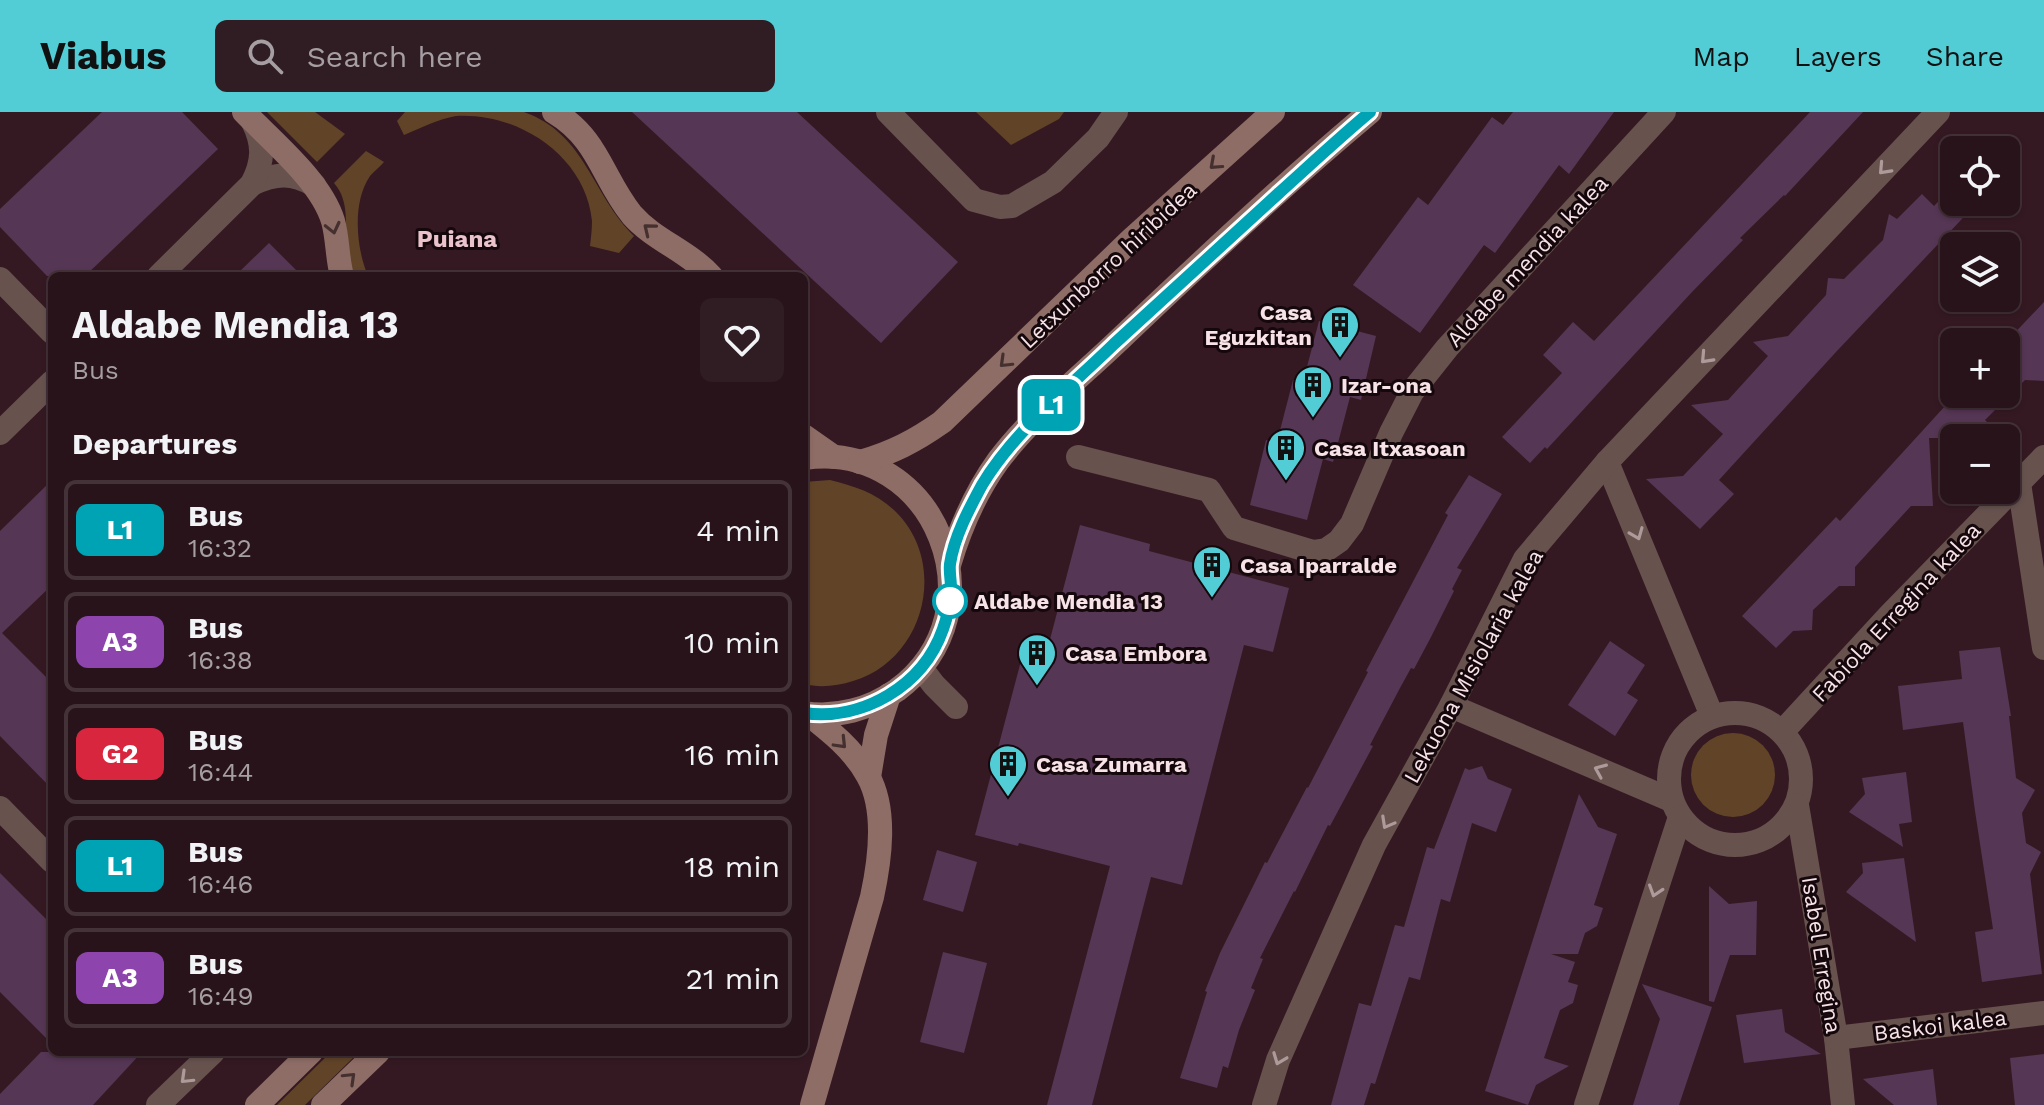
<!DOCTYPE html>
<meta charset="utf-8">
<style>
body{margin:0;font-family:"Work Sans",sans-serif;background:#301c23;color:#f1f3f6;height:100vh;display:flex;flex-direction:column;font-size:30px;white-space:nowrap}
*{box-sizing:border-box;margin:0}
p{font-size:26px;color:#a59ea2}
.icon{flex:none;width:44px;height:44px;fill:none;stroke:currentColor;stroke-width:2;stroke-linecap:round;stroke-linejoin:round}
.map{position:relative;flex:1;overflow:hidden}
.side{position:absolute;left:48px;top:160px;width:760px;height:784px;display:flex;flex-direction:column;background:#28131a;border-radius:12px;box-shadow:0 2px 6px #0004,0 0 0 2px #443239}
.side>*{flex:none}
.badge{padding:0 16px;border-radius:12px;font-size:28px;line-height:52px}
.controls{position:absolute;left:1940px;top:24px;display:grid;gap:16px}
.controls a{display:grid;place-items:center;width:80px;height:80px;border-radius:12px;background:#28131a;box-shadow:0 2px 6px #0004,0 0 0 2px #443239;font-size:40px}
.map>.badge{position:absolute;translate:-50% -50%;box-shadow:0 0 0 4px #fff}
h2{padding:0 24px;font-size:30px;line-height:72px}
.round{display:grid;place-items:center;flex:none;width:84px;height:84px;border-radius:12px;background:#301c23}
.summary{display:flex;align-items:center;justify-content:space-between;height:136px;padding:0 24px}
h1{font-size:38px;font-weight:700;line-height:60px}
ul{padding:0;list-style:none}
li{display:flex;align-items:center;gap:24px;height:100px;margin:0 16px 12px;padding:0 8px;border:4px solid #443239;border-radius:12px}
li div{flex:1}
li b{display:block;font-size:30px}
li em{font-style:normal}
li .badge{min-width:88px;font-weight:700;text-align:center}
header{display:flex;align-items:center;gap:48px;box-sizing:border-box;height:112px;padding:0 40px;background:#52ccd5;color:#111}
header strong{font-size:38px}
nav{display:flex;gap:44px;margin-inline-start:auto;font-size:28px}
.search{width:560px;height:72px;background:#301c23;display:flex;align-items:center;gap:20px;box-sizing:border-box;padding:0 28px;border-radius:12px;color:#a59ea2;font-size:30px}
.map>svg:first-child{display:block}
.green{fill:#614428}
.building{fill:#553654}
.lines{fill:none;stroke-linecap:round;stroke-linejoin:round}
.street{stroke:#67524e;stroke-width:24}
.secondary{stroke:#8e6d66;stroke-width:24}
.oneway{stroke:#453030}
.oneway2{stroke:#ae9a9a}
.line-casing{stroke:#fff;stroke-width:18}
.line{stroke:#00a3b4;stroke-width:12}
.stop-dot{fill:#fff;stroke:#00a3b4;stroke-width:4}
.labels{text-anchor:middle;stroke-width:6;stroke-linejoin:round;paint-order:stroke}
.street-label{font-size:22px;fill:#f6e2e7;stroke:#15080c}
.poi-label{font-size:22px;font-weight:bold;fill:#f6e2e7;stroke:#15080c;text-anchor:start}
.stop-label{font-size:22px;font-weight:bold;fill:#f6e2e7;stroke:#15080c;text-anchor:start}
.neighbourhood-label{font-size:24px;font-weight:bold;fill:#e9c2cc;stroke:#15080c}
</style>
<header>
<strong>Viabus</strong>
<div class="search"><svg class="icon" aria-label="search" viewBox="0 0 24 24"><circle cx="10" cy="10" r="6"/><path d="M15 15l6 6"/></svg>Search here</div>
<nav><a>Map</a><a>Layers</a><a>Share</a></nav>
</header>
<div class="map">
<svg width="2044" height="993" viewBox="0 0 2044 993">
<rect width="100%" height="100%" fill="#351922"/>
<g class="green">
<path d="M267 0H315L345 22 317 50Z"/>
<path d="M405 0H524C586 22 592 83 634 124L619 141 590 134C591 126 592 117 592 109 586 45 519 0 456 4 438 7 421 16 404 23L397 9Z"/>
<path d="M976 0H1064L1059 7 1011 33Z"/>
<path d="M366 39 384 50C380 55 374 59 370 64 352 90 356 136 368 164H352C350 156 348 147 347 139 344 116 351 90 334 71Z"/>
<path d="M830 368C854 374 877 381 896 400 949 453 924 548 853 569 837 574 820 576 804 572V370Z"/>
<circle cx="1733" cy="663" r="42"/>
<path d="M331 940H359L305 993H277Z"/>
</g>
<g class="building">
<path d="M102 0H182L218 37 85 164H47L0 115V97Z"/>
<path d="M632 0H797L958 150 881 231Z"/>
<path d="M1513 0H1614L1569 62 1559 53 1495 141 1484 133 1420 221 1353 173 1418 85 1428 93 1492 5 1503 13Z"/>
<path d="M1810 0H1863L1785 84 1784 83 1740 126 1743 128 1692 180 1547 337 1545 335 1530 351 1502 325 1562 261 1543 243 1573 210 1594 229Z"/>
<path d="M1954 73V90H1978L1836 240 1719 368 1734 382 1700 417 1646 367 1683 364 1723 322 1691 293 1728 288 1768 244 1753 230 1788 224 1826 183 1828 166 1844 167 1883 128 1889 102 1897 107 1922 82 1934 94Z"/>
<path d="M269 131 302 164H235Z"/>
<path d="M2044 190V269L2025 268 1985 308 2004 326H1929L1933 394H1911L1855 455V474H1839L1813 498 1812 518 1793 519 1776 536 1742 504 1836 405 1840 409 1956 282H2006V230Z"/>
<path d="M1319 209 1376 224 1361 288 1350 285 1333 350 1323 347 1307 408 1250 393 1266 328 1277 330 1293 268 1303 270Z"/>
<path d="M1469 363 1502 382 1457 456 1462 458 1452 477 1454 479 1431 525 1414 557 1411 556 1400 576 1370 633 1373 634 1330 714 1328 713 1295 780 1294 779 1260 846 1263 847 1251 876 1255 878 1239 918 1228 956 1223 954 1217 976 1180 966 1207 880 1205 879 1220 841 1265 750 1267 751 1307 675 1308 676 1368 560 1366 559 1448 403 1445 401Z"/>
<path d="M52 368V473L2 521 52 571V677L0 624V419Z"/>
<path d="M1080 413 1150 432 1149 439 1289 476 1273 540 1244 533 1182 773 1151 765 1092 993H1047L1110 754 1019 731 1018 734 975 723 1026 530 1048 535Z"/>
<path d="M1610 529 1645 553 1627 581 1638 588 1615 624 1568 593Z"/>
<path d="M2000 535 2011 604H2009L2016 666 2035 678 2022 701 2026 731 2041 740 2030 762 2042 862 1982 870 1975 820 1993 817 1975 699 1963 610 1903 618 1898 574 1962 567 1959 539Z"/>
<path d="M1482 654 1488 667 1512 677 1496 720 1472 711 1450 790 1441 787 1420 868 1409 865 1375 972 1371 971 1364 993H1331L1359 891 1371 894 1395 813 1404 815 1427 735 1434 737 1465 656 1469 658Z"/>
<path d="M1906 660 1912 710 1899 712 1903 735 1849 700 1865 682 1862 666Z"/>
<path d="M1579 682 1598 715 1617 722 1594 793 1603 796 1597 814 1585 821 1578 842H1551L1575 850 1568 870 1578 873 1573 891 1560 898 1544 946 1569 954 1536 973 1528 993 1485 979Z"/>
<path d="M937 738 977 750 963 800 923 788Z"/>
<path d="M1904 746 1916 830 1846 780 1863 761 1862 751Z"/>
<path d="M0 761 52 813V932L0 880Z"/>
<path d="M1709 774 1729 792 1757 789 1756 843H1730L1714 890 1709 889Z"/>
<path d="M943 840 987 851 964 941 920 930Z"/>
<path d="M1642 872 1712 895 1679 993H1633L1660 907Z"/>
<path d="M1782 897 1785 920 1821 942 1744 951 1736 903Z"/>
<path d="M41 940H142L93 993H0V982Z"/>
<path d="M2044 942V993H2015L2010 946Z"/>
<path d="M1933 957 1937 993H1894L1863 967Z"/>
</g>
<g class="lines">
<g class="street">
<path d="M888 0 974 88 1000 95 1012 94 1053 70 1098 26 1116 0"/>
<path d="M252 72C275 61 293 60 314 73"/>
<path d="M159 164 252 72C264 49 264 32 253 10"/>
<path d="M0 167 52 220"/>
<path d="M0 321 52 270"/>
<path d="M1078 345 1209 378 1234 416 1313 440 1326 438 1339 429 1352 412 1391 321 1412 280 1447 236 1664 0"/>
<path d="M1607 350 1712 604"/>
<path d="M2019 371 2044 536"/>
<path d="M921 556 934 573 956 595"/>
<path d="M1451 594 1671 688"/>
<circle cx="1735" cy="667" r="66"/>
<path d="M1782 620 1889 504 2044 345"/>
<path d="M1797 693 1836 926 1843 993"/>
<path d="M0 696 52 749"/>
<path d="M1836 926 2044 901"/>
<path d="M158 993 213 940"/>
<path d="M1264 993 1278 948 1374 733 1451 594 1525 447 1607 350 1938 0"/>
<path d="M1586 993 1680 705"/>
</g>
<g class="secondary">
<path d="M244 0C273 30 321 69 333 109 338 127 337 146 342 164"/>
<path d="M554 0C599 27 602 66 632 103 654 128 688 139 711 164"/>
<path d="M804 324 834 345"/>
<path d="M804 346C936 327 1004 499 897 578 870 597 837 606 804 601"/>
<path d="M860 350C892 341 915 329 942 310L1131 128 1273 0"/>
<path d="M949 453C960 416 975 381 998 349 1032 304 1078 267 1118 229 1200 151 1283 73 1370 0"/>
<path d="M808 602C830 619 854 638 868 664 887 698 880 748 872 785L812 993"/>
<path d="M869 665 876 623 889 583"/>
<path d="M257 993 311 940"/>
<path d="M323 993 378 940"/>
</g>
</g>
<defs><path id="oneway-chevron" d="M-2-3.5L2.5 0L-2 3.5" fill="none" stroke-width="1.6" stroke-linecap="round" stroke-linejoin="round" transform="scale(2)"/></defs>
<g class="oneway">
<use href="#oneway-chevron" transform="translate(1215 52) rotate(138)"/>
<use href="#oneway-chevron" transform="translate(333 116) rotate(77)"/>
<use href="#oneway-chevron" transform="translate(649 117) rotate(-141)"/>
<use href="#oneway-chevron" transform="translate(1005 250) rotate(136)"/>
<use href="#oneway-chevron" transform="translate(841 631) rotate(46)"/>
<use href="#oneway-chevron" transform="translate(350 966) rotate(-44)"/>
</g>
<g class="oneway2">
<use href="#oneway-chevron" transform="translate(1884 57) rotate(133)"/>
<use href="#oneway-chevron" transform="translate(1706 246) rotate(133)"/>
<use href="#oneway-chevron" transform="translate(1637 422) rotate(68)"/>
<use href="#oneway-chevron" transform="translate(1600 658) rotate(-157)"/>
<use href="#oneway-chevron" transform="translate(1387 711) rotate(119)"/>
<use href="#oneway-chevron" transform="translate(1655 779) rotate(108)"/>
<use href="#oneway-chevron" transform="translate(1279 947) rotate(111)"/>
<use href="#oneway-chevron" transform="translate(186 966) rotate(136)"/>
</g>
<g class="lines">
<defs>
<path id="line" d="M804 601C863 609 923 574 943 517 948 504 950 490 951 476 951 468 949 459 950 452 954 425 969 397 982 373 1015 318 1069 276 1114 232 1169 181 1224 131 1279 81 1309 54 1339 26 1370 0"/>
</defs>
<use href="#line" class="line-casing"/>
<use href="#line" class="line"/>
</g>
<defs>
<symbol id="building-pin" viewBox="-11 -11 22 30"><path d="M0 17L-7.5 6A9.5 9.5 0 1 1 7.5 6Z" fill="#52ccd5" stroke="#15080c"/><path d="M-4-6H4V6H1V3H-1V6H-4ZM-2.5-4.3h1.7v1.8h-1.7ZM.8-4.3h1.7v1.8H.8ZM-2.5-1h1.7V.8h-1.7ZM.8-1h1.7V.8H.8Z" fill="#111"/></symbol>
</defs>
<g fill-rule="evenodd">
<use href="#building-pin" x="1318" y="191" width="44" height="60"/>
<use href="#building-pin" x="1291" y="251" width="44" height="60"/>
<use href="#building-pin" x="1264" y="314" width="44" height="60"/>
<use href="#building-pin" x="1190" y="431" width="44" height="60"/>
<use href="#building-pin" x="1015" y="519" width="44" height="60"/>
<use href="#building-pin" x="986" y="630" width="44" height="60"/>
</g>
<circle class="stop-dot" cx="950" cy="489" r="16"/>
<g class="labels">
<g class="street-label">
<text transform="translate(1527 149) rotate(-47)" y="8">Aldabe mendia kalea</text>
<text transform="translate(1108 153) rotate(-43)" y="8">Letxunborro hiribidea</text>
<text transform="translate(1896 500) rotate(-47)" y="8">Fabiola Erregina kalea</text>
<text transform="translate(1473 554) rotate(-61)" y="8">Lekuona Misiolaria kalea</text>
<text transform="translate(1822 843) rotate(81)" y="8">Isabel Erregina</text>
<text transform="translate(1940 913) rotate(-7)" y="8">Baskoi kalea</text>
</g>
<g class="poi-label">
<text x="1312" y="208" text-anchor="end">Casa<tspan x="1312" dy="25">Eguzkitan</tspan></text>
<text x="1341" y="281">Izar-ona</text>
<text x="1314" y="344">Casa Itxasoan</text>
<text x="1240" y="461">Casa Iparralde</text>
<text x="1065" y="549">Casa Embora</text>
<text x="1036" y="660">Casa Zumarra</text>
</g>
<g class="stop-label">
<text x="974" y="497">Aldabe Mendia 13</text>
</g>
<g class="neighbourhood-label">
<text x="457" y="135">Puiana</text>
</g>
</g>
</svg>
<div class="controls">
<a><svg class="icon" aria-label="locate" viewBox="0 0 24 24"><circle cx="12" cy="12" r="6"/><path d="M12 2v4M12 18v4M2 12h4M18 12h4"/></svg></a>
<a><svg class="icon" aria-label="layers" viewBox="0 0 24 24"><path d="M12 4l9 5-9 5-9-5zM3 14l9 5 9-5"/></svg></a>
<a>+</a>
<a>−</a>
</div>
<b class="badge" style="left:1051px;top:293px;background:#00a3b4;color:#fff">L1</b>
<section class="side">
<div class="summary"><div><h1>Aldabe Mendia 13</h1><p>Bus</p></div><a class="round"><svg class="icon" aria-label="heart" viewBox="0 0 24 24"><path d="M12 20l-8-8c-3-5 5-10 8-4 3-6 11-1 8 4z"/></svg></a></div>
<h2>Departures</h2>
<ul>
<li><span class="badge" style="background:#00a3b4;color:#fff">L1</span><div><b>Bus</b><p>16:32</p></div><em>4 min</em></li>
<li><span class="badge" style="background:#8e44ad;color:#fff">A3</span><div><b>Bus</b><p>16:38</p></div><em>10 min</em></li>
<li><span class="badge" style="background:#d7263d;color:#fff">G2</span><div><b>Bus</b><p>16:44</p></div><em>16 min</em></li>
<li><span class="badge" style="background:#00a3b4;color:#fff">L1</span><div><b>Bus</b><p>16:46</p></div><em>18 min</em></li>
<li><span class="badge" style="background:#8e44ad;color:#fff">A3</span><div><b>Bus</b><p>16:49</p></div><em>21 min</em></li>
</ul>
</section>
</div>
